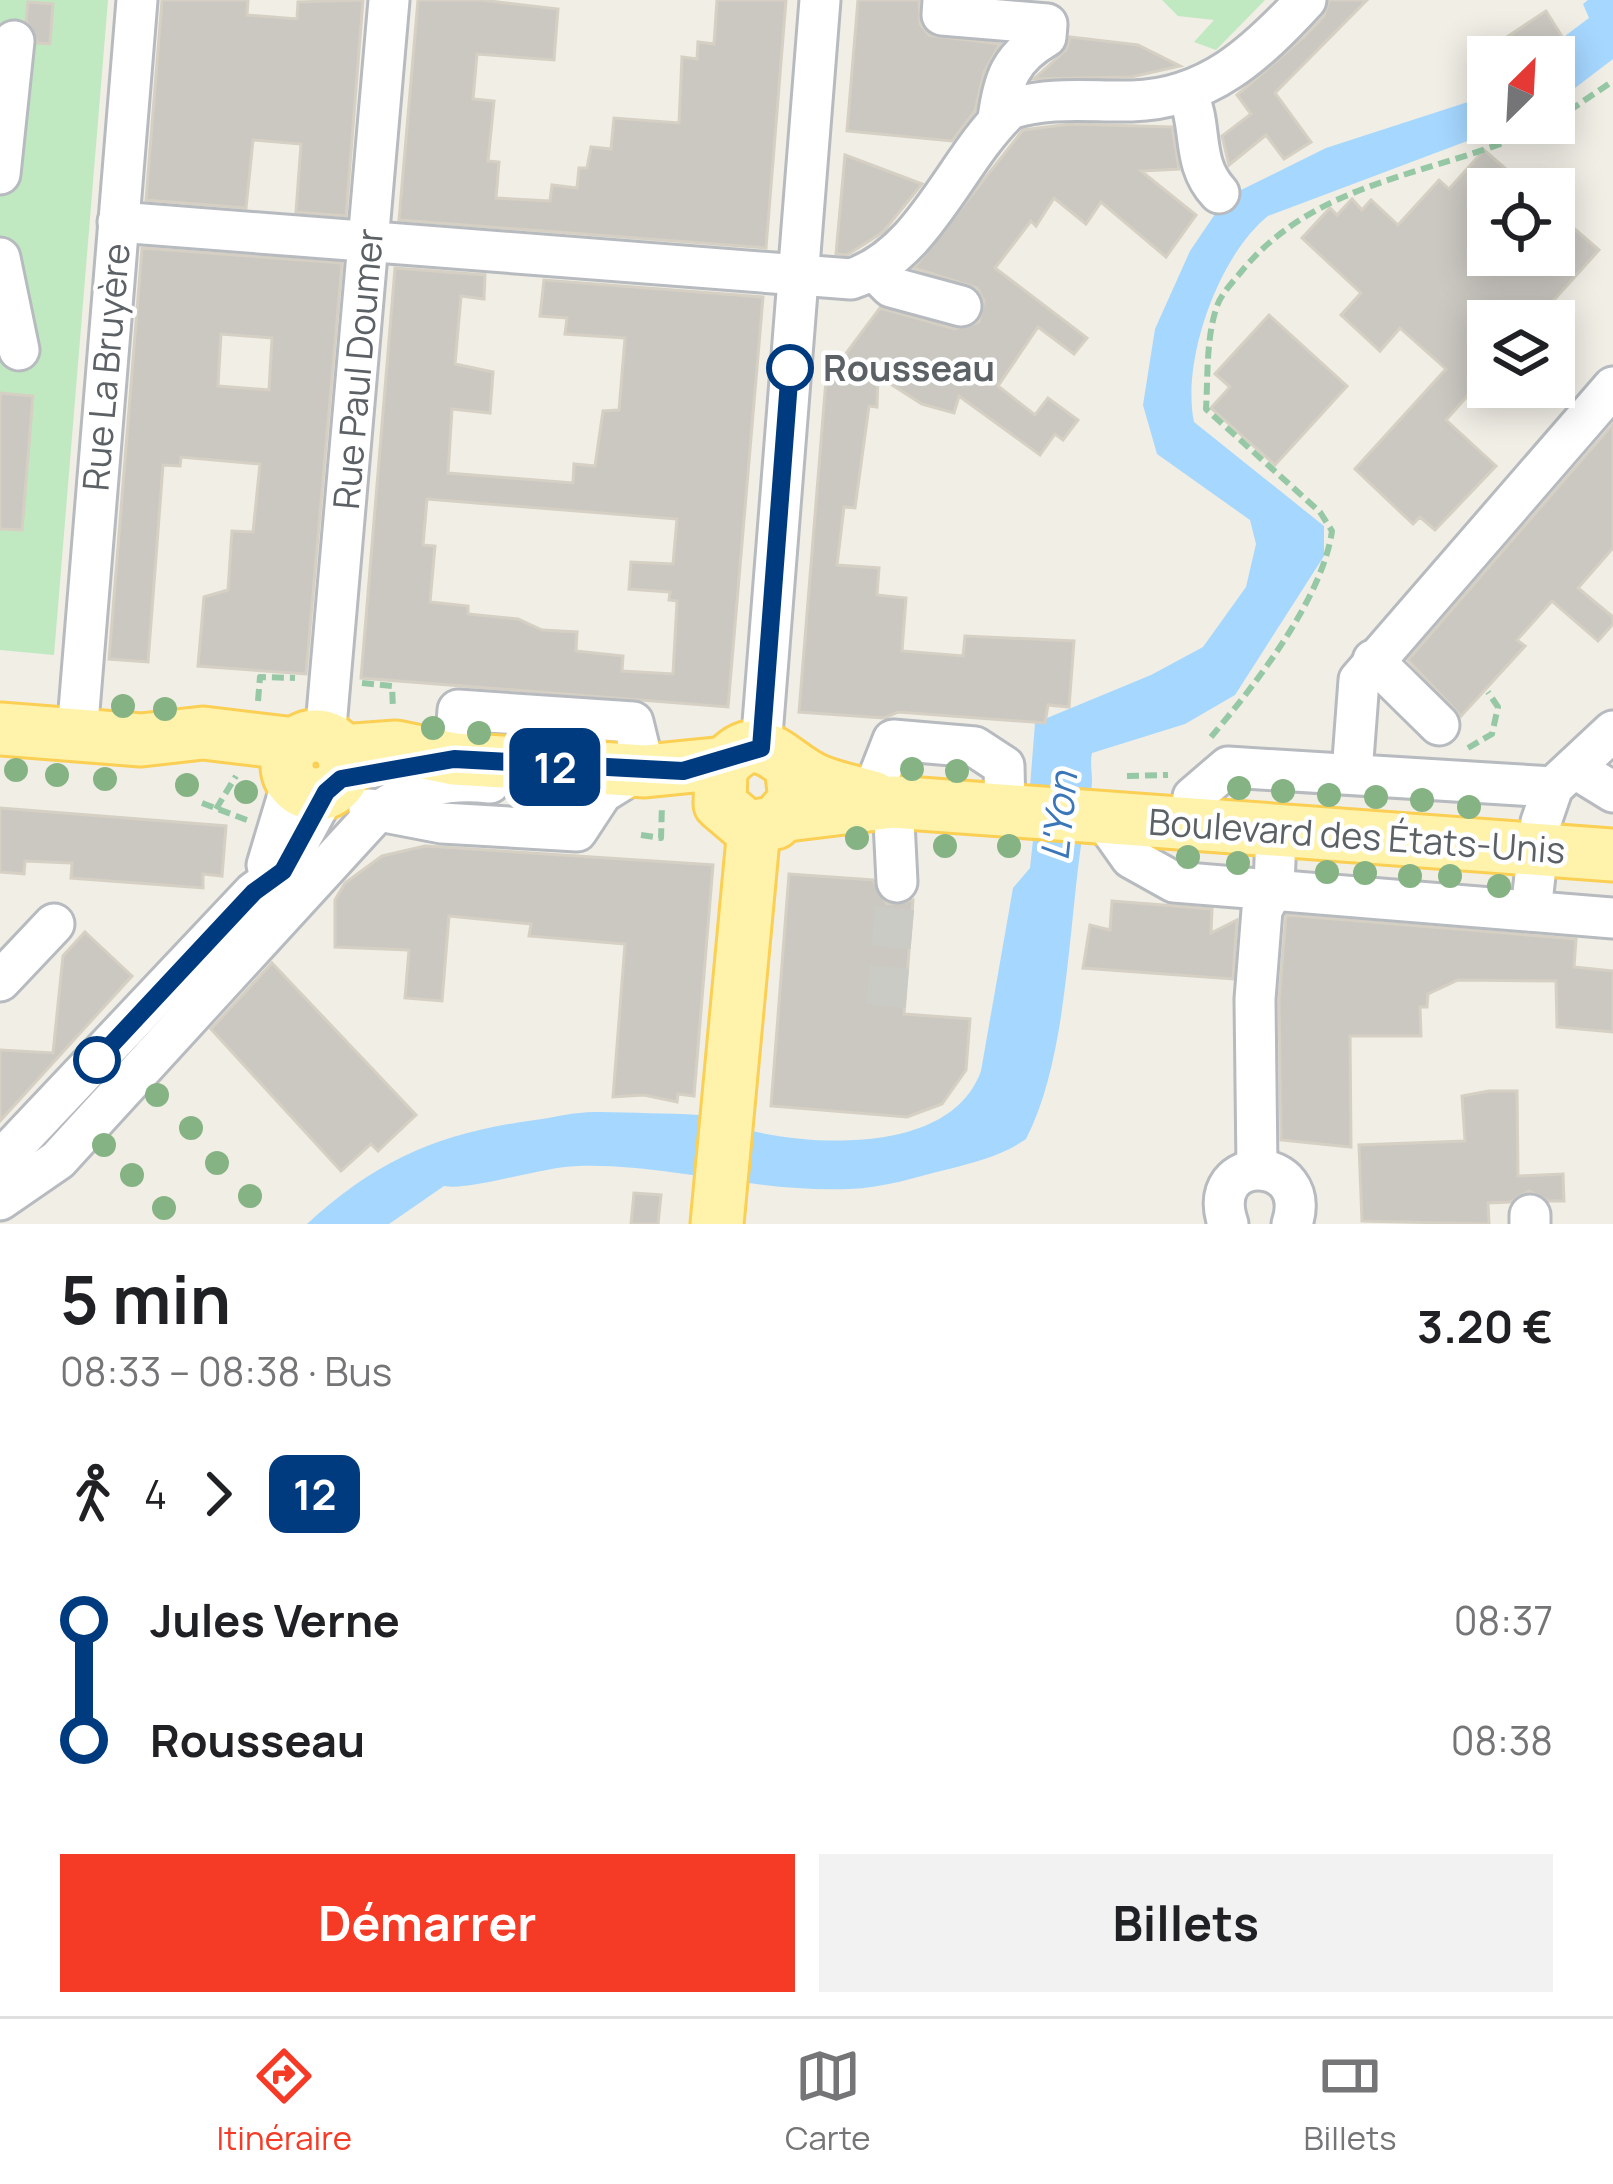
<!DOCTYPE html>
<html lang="fr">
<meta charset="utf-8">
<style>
body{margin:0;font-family:Manrope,sans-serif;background:#f2f2f2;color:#202124;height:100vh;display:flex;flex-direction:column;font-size:45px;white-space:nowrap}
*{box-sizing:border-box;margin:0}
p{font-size:39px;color:#757577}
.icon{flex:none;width:66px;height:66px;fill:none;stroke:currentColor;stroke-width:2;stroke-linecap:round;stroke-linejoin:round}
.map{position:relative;height:1224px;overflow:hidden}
.details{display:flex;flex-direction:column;background:#fff;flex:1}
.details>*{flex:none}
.badge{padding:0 24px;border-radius:18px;font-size:42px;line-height:78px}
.needle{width:78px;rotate:24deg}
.fabs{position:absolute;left:1467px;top:36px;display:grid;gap:24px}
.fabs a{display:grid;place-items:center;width:108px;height:108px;border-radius:0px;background:#fff;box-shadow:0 6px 30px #0003;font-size:60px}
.map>.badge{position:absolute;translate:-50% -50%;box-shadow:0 0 0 6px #fff}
.legs{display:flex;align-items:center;gap:18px;height:132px;padding:0 60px;font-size:39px}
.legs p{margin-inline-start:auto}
.head{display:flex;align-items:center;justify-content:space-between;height:204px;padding:0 60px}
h1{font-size:66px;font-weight:700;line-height:90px}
.cta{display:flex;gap:24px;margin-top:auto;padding:24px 60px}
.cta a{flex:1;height:138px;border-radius:0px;background:#f53a26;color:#fff;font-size:48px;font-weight:700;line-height:138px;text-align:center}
.cta a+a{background:#f2f2f2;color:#202124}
ul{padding:0 60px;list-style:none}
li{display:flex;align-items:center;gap:42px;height:120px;font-size:45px}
li i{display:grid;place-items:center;width:18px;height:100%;margin:0 15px;background:currentColor}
li i::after{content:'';width:30px;height:30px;margin:-15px;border:9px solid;border-radius:50%;background:#fff}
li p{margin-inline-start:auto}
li:first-child i{background:linear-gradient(#0000 50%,currentColor 0)}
li:last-child i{background:linear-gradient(currentColor 50%,#0000 0)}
.menu{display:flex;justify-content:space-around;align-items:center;height:168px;border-top:3px solid #e0e0e0;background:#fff;font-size:33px;color:#757577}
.menu a{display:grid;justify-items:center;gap:6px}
.menu .current{color:#f53a26}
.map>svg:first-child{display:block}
.green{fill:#c0e9c1}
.water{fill:#a6d7ff}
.building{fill:#cbc8c2;stroke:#d5d0c3;stroke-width:3;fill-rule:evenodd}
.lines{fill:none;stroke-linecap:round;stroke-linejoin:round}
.minor-tunnel{stroke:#cbcbc5;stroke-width:39;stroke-dasharray:39 20;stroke-linecap:butt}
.minor-casing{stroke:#b7bbbf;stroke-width:45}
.major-casing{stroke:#fbcf53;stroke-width:57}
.path{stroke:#97c8a6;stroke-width:6;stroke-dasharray:12 6;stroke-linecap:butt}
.minor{stroke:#fff;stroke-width:39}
.major{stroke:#fff3ab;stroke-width:51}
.tree{fill:#86b384}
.line-1-casing{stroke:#fff;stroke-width:27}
.line-1{stroke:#003b80;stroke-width:18}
.stop-1-dot{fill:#fff;stroke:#003b80;stroke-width:6}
.labels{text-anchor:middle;stroke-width:9;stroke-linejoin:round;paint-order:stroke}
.street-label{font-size:36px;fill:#5c6166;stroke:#fff}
.stop-label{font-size:36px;font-weight:bold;fill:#5c6166;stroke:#fff;text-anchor:start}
.water-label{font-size:39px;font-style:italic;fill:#3a76b8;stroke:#fff}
</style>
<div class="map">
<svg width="1613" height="1224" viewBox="0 0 1613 1224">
<rect width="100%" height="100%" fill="#f0eee5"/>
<g class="green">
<path d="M0 0H108L54 655 0 650Z"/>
<path d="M1162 0H1265L1216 50 1194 42 1214 20 1178 16Z"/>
</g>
<g class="water">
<path d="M1588 0H1613V59L1554 104V57H1537L1589 18 1583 4Z"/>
<path d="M1488 90V123H1515L1268 216C1219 255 1181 360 1194 422L1324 526V556L1235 695 1185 724 1092 753C1089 765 1094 778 1091 790 1067 890 1074 1046 1026 1139 1003 1155 976 1162 949 1169 916 1177 884 1188 849 1189 758 1193 663 1163 578 1166 540 1167 471 1191 444 1186L389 1224H307C378 1159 440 1133 535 1120 556 1117 578 1111 599 1112 632 1113 667 1113 699 1115 717 1117 735 1127 752 1131 822 1147 952 1152 981 1071L1013 888 1030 868 1038 793 1030 787 1035 723 1151 675 1203 647 1246 587 1256 544 1250 520 1157 454 1143 405 1155 329 1190 251 1234 186 1241 190 1326 148 1471 101Z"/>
</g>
<g class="building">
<path d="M162 0H248L247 15 297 19 298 2 363 0 346 216 296 212 301 144 253 140 246 208 146 200Z"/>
<path d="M418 0H481L558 9 554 60 477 54 473 99 494 101 488 161 499 162 496 198 550 201 552 185 577 188 579 168H587L591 147 611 149 614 118 679 123 682 57 697 59 698 42 714 44 717 0H786L766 248 399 220Z"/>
<path d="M858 0H919L920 24 929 35 1000 44 984 72 975 111 952 141 847 131Z"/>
<path d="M1329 0H1367L1275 93 1311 142 1284 159 1266 135 1229 165 1222 136 1251 114 1237 95 1304 37 1324 16Z"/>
<path d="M28 2 53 4 50 44 38 43 26 21Z"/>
<path d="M1546 11 1563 38 1537 57H1521L1507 37Z"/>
<path d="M1070 37 1138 45 1180 66 1131 77 1034 79 1066 50Z"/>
<path d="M1071 124 1172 127 1179 169 1141 171 1196 215 1166 257 1101 202 1086 224 1054 198 1036 226 1031 221 995 268 1087 338 1074 354 1038 327 998 386 1035 415 1048 398 1078 420 1063 440 1055 434 1040 455 959 396 954 413 922 404 878 376 877 407 869 406 855 508 844 507 837 565 879 568 877 595 906 598 902 651 963 656 965 636 1074 641 1069 707 1048 705 1045 723 898 712 884 718 799 712 826 380 880 308 955 329 979 322 984 301 977 288 914 268 1023 130Z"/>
<path d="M1484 150 1529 189H1488V255H1554V211L1599 250 1535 321H1488V373L1446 420 1496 466 1435 530 1420 517 1413 524 1355 469 1446 369 1400 328 1380 351 1341 315 1361 293 1302 238 1330 208 1337 215 1352 199 1362 210 1371 200 1398 225 1439 180 1449 189Z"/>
<path d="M845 155 922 184 883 232 847 255 836 254Z"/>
<path d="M142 248 342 263 306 674 198 666 204 597 228 590 232 531 253 532 260 464 181 457 180 466 163 465 148 662 109 659ZM221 334 272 338 269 390 218 386Z"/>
<path d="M395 268 485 275 484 299 461 296 455 364 493 372 490 413 452 409 448 473 573 483 574 464 595 466 603 411 619 410 625 338 565 334 567 318 540 316 544 280 763 297 728 707 361 678ZM427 499 677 519 673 564 631 562 629 589 670 592 669 600 677 601 673 674 622 671 623 656 576 651 577 632 542 630 518 619 468 614V606L430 602 435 546 423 545Z"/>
<path d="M1269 315 1347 386 1275 465 1211 408 1230 387 1215 374Z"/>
<path d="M0 393 33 396 22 530 0 529Z"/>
<path d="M1613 424V548L1578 588 1613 617V624L1598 641 1552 601 1517 640 1525 646 1461 716 1408 660Z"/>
<path d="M0 808 226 826 222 876 203 874V888L71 878 72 863 25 861 24 874 0 872Z"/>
<path d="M425 846 713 865 694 1096 678 1094 677 1102 644 1095 613 1097 625 944 529 936 531 924 449 916 442 1001 405 998 409 950 335 947V900L345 883 382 856Z"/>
<path d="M789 874 873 880 887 904 913 900 904 1014 970 1019 966 1070 942 1104 907 1117 771 1106Z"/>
<path d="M1112 901 1212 909 1211 933 1237 920 1233 979 1083 968 1090 925 1110 930Z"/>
<path d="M1286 915 1576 939 1574 967 1613 971V1032L1557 1027 1556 981 1458 980 1428 994 1427 1007H1420L1421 1036H1350L1351 1147 1281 1140 1279 1000Z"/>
<path d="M85 932 132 976 0 1121V1050L53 1053 63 956Z"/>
<path d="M272 963 416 1115 378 1151 371 1144 341 1171 211 1029Z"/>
<path d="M1489 1091H1517L1518 1176 1563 1174 1564 1201H1549L1529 1191 1510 1202 1488 1203 1489 1224 1362 1221 1359 1145 1465 1141 1462 1096Z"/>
<path d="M634 1193 661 1195 658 1224H631Z"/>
</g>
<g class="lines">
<path class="minor-tunnel" d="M886 1006 897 882"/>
<defs>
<g id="minor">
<path d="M943 0 942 15 1047 24 1046 37C1010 58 1003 80 998 119"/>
<path d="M1188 94C1203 130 1191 163 1219 193"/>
<path d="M0 174 14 41"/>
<path d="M118 222 851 279C925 255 956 159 1010 109 1050 96 1091 102 1132 101 1208 99 1256 54 1306 0"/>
<path d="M0 258 19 350"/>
<path d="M874 270 891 287 961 306"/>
<path d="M1373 660 1439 725"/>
<path d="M77 735 137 0"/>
<path d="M325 738 389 0"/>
<path d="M761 748 820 0"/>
<path d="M454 759 458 710 633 722 645 771"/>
<path d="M1574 768 1613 792"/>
<path d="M1352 773 1359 680 1613 387"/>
<path d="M871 796 893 740 975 747 1004 766 1005 809"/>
<path d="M893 802 897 882"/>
<path d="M369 809 442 823 577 831 602 793 626 778"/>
<path d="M1102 817 1131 858 1174 882 1613 918"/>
<path d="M1189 822 1193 797 1228 767 1553 787"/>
<path d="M267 865 292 782"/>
<path d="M1531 911 1541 822 1553 787 1613 731"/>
<path d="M0 981 54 924"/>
<path d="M0 1161 254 892 283 871 326 792"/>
<path d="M1257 1168 1255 999 1262 910 1274 888 1276 832"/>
<path d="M0 1200 58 1160 376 813C415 787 443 778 490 783"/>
<path d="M1530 1215V1224"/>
<path d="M1228 1224C1203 1150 1315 1154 1292 1224"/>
</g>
<g id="major">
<path d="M0 729 141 740 203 733 295 744"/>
<circle cx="316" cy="765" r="29"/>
<path d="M341 751 396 747 454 759 645 771 725 763"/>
<path d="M791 766 795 800 775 823 747 827 720 804 721 769C758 719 782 767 818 781 835 788 855 792 873 797"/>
<path d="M787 815 893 802 1613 855"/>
<path d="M717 1224 754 828"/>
</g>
</defs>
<use href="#minor" class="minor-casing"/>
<use href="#major" class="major-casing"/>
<g class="path">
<path d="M1554 121 1613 81"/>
<path d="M362 683 392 686 393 709"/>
<path d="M258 701 260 677 295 678"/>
<path d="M1211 737C1256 684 1322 599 1332 531L1320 512 1206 409C1208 376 1206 341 1216 309 1220 295 1232 283 1241 272 1321 174 1445 176 1549 123"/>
<path d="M1468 748 1492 734 1498 707 1488 692"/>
<path d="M1127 776 1168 775"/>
<path d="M202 803 247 820"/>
<path d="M216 809 236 776"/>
<path d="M641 835 661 838 662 805"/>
</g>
<use href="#minor" class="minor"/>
<use href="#major" class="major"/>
</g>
<g class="tree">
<circle cx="123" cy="706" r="12"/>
<circle cx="165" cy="709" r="12"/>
<circle cx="433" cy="728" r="12"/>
<circle cx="479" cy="733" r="12"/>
<circle cx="912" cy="769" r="12"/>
<circle cx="16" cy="770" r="12"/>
<circle cx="957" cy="771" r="12"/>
<circle cx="57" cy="775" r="12"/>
<circle cx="105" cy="779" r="12"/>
<circle cx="187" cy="785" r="12"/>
<circle cx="1239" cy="788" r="12"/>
<circle cx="1283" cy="791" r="12"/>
<circle cx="246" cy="792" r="12"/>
<circle cx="1329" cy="795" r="12"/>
<circle cx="1376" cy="797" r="12"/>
<circle cx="1422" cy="800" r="12"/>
<circle cx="1469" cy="807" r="12"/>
<circle cx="857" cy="838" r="12"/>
<circle cx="945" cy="846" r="12"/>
<circle cx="1009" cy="846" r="12"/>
<circle cx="1188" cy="857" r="12"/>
<circle cx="1238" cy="863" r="12"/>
<circle cx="1327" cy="872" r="12"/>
<circle cx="1365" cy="873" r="12"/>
<circle cx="1410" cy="876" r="12"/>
<circle cx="1450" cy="876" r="12"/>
<circle cx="1499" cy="886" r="12"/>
<circle cx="157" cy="1095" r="12"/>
<circle cx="191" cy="1128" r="12"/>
<circle cx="104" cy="1145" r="12"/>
<circle cx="217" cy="1163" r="12"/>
<circle cx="132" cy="1175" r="12"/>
<circle cx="250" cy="1196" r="12"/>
<circle cx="164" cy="1208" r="12"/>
</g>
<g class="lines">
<defs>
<path id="line-1" d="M97 1060 254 892 283 871 326 792 341 779 454 759 683 771 761 748 790 368"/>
</defs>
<use href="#line-1" class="line-1-casing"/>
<use href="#line-1" class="line-1"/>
</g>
<g class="stop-1-dot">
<circle cx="790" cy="368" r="21"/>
<circle cx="97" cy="1060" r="21"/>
</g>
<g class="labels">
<g class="street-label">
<text transform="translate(106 367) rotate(-85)" y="13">Rue La Bruyère</text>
<text transform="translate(358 369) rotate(-85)" y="13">Rue Paul Doumer</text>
<text transform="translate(1357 836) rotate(4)" y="13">Boulevard des États-Unis</text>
</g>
<g class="stop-label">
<text x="823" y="381">Rousseau</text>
</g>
<g class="water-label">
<text transform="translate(1059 816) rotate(-84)" y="14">L'Yon</text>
</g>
</g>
</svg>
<div class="fabs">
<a><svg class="needle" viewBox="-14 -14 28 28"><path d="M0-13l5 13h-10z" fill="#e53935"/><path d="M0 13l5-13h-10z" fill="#757577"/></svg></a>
<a><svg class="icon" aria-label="locate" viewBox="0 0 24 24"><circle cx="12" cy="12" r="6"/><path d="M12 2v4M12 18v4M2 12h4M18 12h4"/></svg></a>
<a><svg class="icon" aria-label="layers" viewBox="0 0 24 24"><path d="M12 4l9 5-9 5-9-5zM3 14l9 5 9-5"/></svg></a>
</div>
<b class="badge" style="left:555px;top:767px;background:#003b80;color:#fff">12</b>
</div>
<section class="details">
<div class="head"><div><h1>5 min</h1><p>08:33 – 08:38 · Bus</p></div><b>3.20 €</b></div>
<div class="legs"><svg class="icon" aria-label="walk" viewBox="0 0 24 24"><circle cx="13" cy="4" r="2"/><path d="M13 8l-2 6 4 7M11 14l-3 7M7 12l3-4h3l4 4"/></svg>4<svg class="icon" aria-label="forward" viewBox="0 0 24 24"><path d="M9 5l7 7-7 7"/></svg><b class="badge" style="background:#003b80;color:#fff">12</b></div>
<ul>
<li><i style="color:#003b80"></i><b>Jules Verne</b><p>08:37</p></li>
<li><i style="color:#003b80"></i><b>Rousseau</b><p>08:38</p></li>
</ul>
<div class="cta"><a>Démarrer</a><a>Billets</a></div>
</section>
<nav class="menu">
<a class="current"><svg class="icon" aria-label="directions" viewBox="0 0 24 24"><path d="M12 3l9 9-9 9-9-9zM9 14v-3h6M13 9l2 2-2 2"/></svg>Itinéraire</a>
<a><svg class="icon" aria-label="map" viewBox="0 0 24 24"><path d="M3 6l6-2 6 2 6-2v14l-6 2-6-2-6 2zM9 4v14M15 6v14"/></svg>Carte</a>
<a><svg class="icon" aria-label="tickets" viewBox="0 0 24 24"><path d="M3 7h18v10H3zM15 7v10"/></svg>Billets</a>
</nav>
